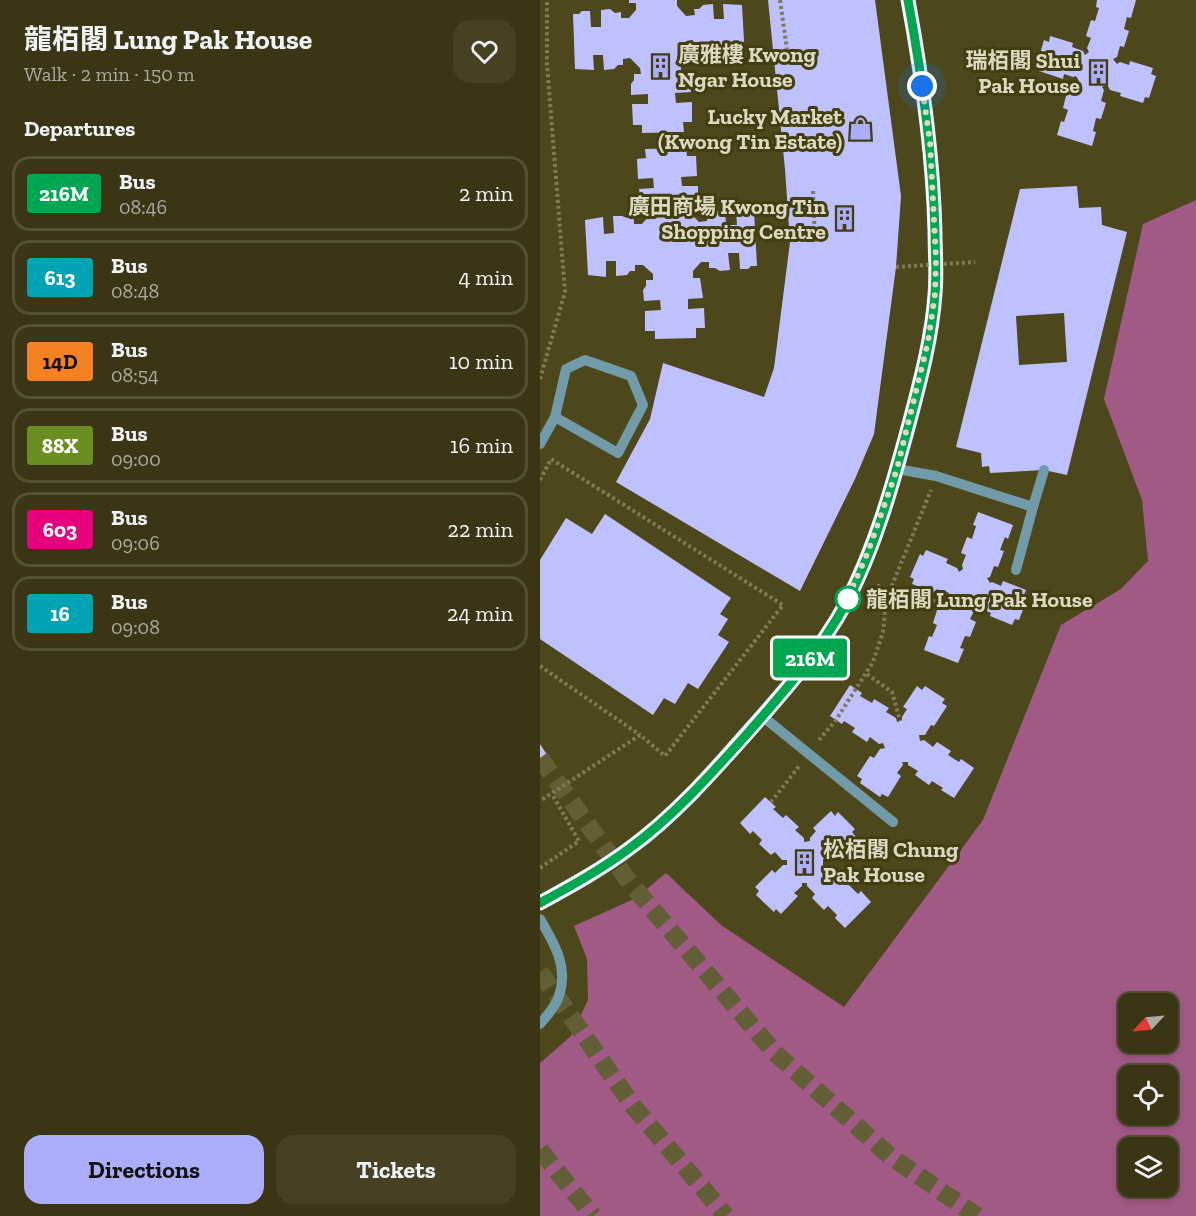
<!DOCTYPE html>
<meta charset="utf-8">
<style>
body{margin:0;font-family:"Zilla Slab","Noto Sans TC",serif;background:#454122;color:#f1f3f6;height:100vh;display:flex;flex-direction:column;font-size:22px;white-space:nowrap}
*{box-sizing:border-box;margin:0}
p{font-size:20px;color:#ababa0}
.icon{flex:none;width:33px;height:33px;fill:none;stroke:currentColor;stroke-width:2;stroke-linecap:round;stroke-linejoin:round}
.map{position:relative;flex:1;overflow:hidden}
.side{display:flex;flex-direction:column;background:#3a3615;width:540px}
.side>*{flex:none}
.badge{padding:0 12px;border-radius:4px;font-size:21px;line-height:39px}
.needle{width:39px;rotate:244deg}
.tools{position:absolute;left:578px;top:993px;display:grid;gap:12px}
.tools a{display:grid;place-items:center;width:60px;height:60px;border-radius:12px;background:#3a3615;box-shadow:0 3px 9px #0003,0 0 0 2px #545034;font-size:30px}
.you{position:absolute;width:30px;height:30px;margin:-15px;border:4px solid #fff;border-radius:50%;background:#1a73e8;box-shadow:0 0 0 9px #1a73e833}
.map>.badge{position:absolute;translate:-50% -50%;box-shadow:0 0 0 3px #fff}
h2{padding:0 24px;font-size:22px;line-height:54px}
.round{display:grid;place-items:center;flex:none;width:63px;height:63px;border-radius:18px;background:#454122}
.head{display:flex;align-items:center;justify-content:space-between;height:102px;padding:0 24px}
h1{font-size:28px;font-weight:700;line-height:45px}
.button{display:flex;gap:12px;margin-top:auto;padding:12px 24px}
.button a{flex:1;height:69px;border-radius:18px;background:#adaefb;color:#111;font-size:24px;font-weight:700;line-height:69px;text-align:center}
.button a+a{background:#454122;color:#f1f3f6}
ul{padding:0;list-style:none}
li{display:flex;align-items:center;gap:18px;height:75px;margin:0 12px 9px;padding:0 12px;border:3px solid #545034;border-radius:18px}
li div{flex:1}
li b{display:block;font-size:22px}
li em{font-style:normal}
li .badge{min-width:66px;font-weight:700;text-align:center}
main{display:flex;flex:1;min-height:0}
.map>svg:first-child{display:block}
.forest{fill:#a15986;fill-rule:evenodd}
.building{fill:#bec0ff;fill-rule:evenodd}
.lines{fill:none;stroke-linecap:round;stroke-linejoin:round}
.highway-tunnel{stroke:#625e35;stroke-width:18;stroke-dasharray:18 9;stroke-linecap:butt}
.path{stroke:#7f7b56;stroke-width:4;stroke-dasharray:3 3;stroke-linecap:butt}
.minor{stroke:#729baa;stroke-width:10}
.major{stroke:#b7e8fb;stroke-width:15}
.path-bridge{stroke:#7f7b56;stroke-width:4;stroke-dasharray:3 3;stroke-linecap:butt}
.line-casing{stroke:#fff;stroke-width:14}
.line{stroke:#00a651;stroke-width:9}
.walk{stroke:#dbd9c1;stroke-width:6;stroke-dasharray:0 10.8}
.stop-dot{fill:#fff;stroke:#00a651;stroke-width:3}
.labels{text-anchor:middle;stroke-width:6;stroke-linejoin:round;paint-order:stroke}
.poi-label{font-size:22px;font-weight:bold;fill:#dbd9c1;stroke:#423e10;text-anchor:end}
.stop-label{font-size:22px;font-weight:bold;fill:#dbd9c1;stroke:#423e10;text-anchor:start}
</style>
<main>
<section class="side">
<div class="head"><div><h1>龍栢閣 Lung Pak House</h1><p>Walk · 2 min · 150 m</p></div><a class="round"><svg class="icon" aria-label="heart" viewBox="0 0 24 24"><path d="M12 20l-8-8c-3-5 5-10 8-4 3-6 11-1 8 4z"/></svg></a></div>
<h2>Departures</h2>
<ul>
<li><span class="badge" style="background:#00a651;color:#fff">216M</span><div><b>Bus</b><p>08:46</p></div><em>2 min</em></li>
<li><span class="badge" style="background:#00a3b4;color:#fff">613</span><div><b>Bus</b><p>08:48</p></div><em>4 min</em></li>
<li><span class="badge" style="background:#f58220;color:#111">14D</span><div><b>Bus</b><p>08:54</p></div><em>10 min</em></li>
<li><span class="badge" style="background:#6b8e23;color:#fff">88X</span><div><b>Bus</b><p>09:00</p></div><em>16 min</em></li>
<li><span class="badge" style="background:#e6007e;color:#fff">603</span><div><b>Bus</b><p>09:06</p></div><em>22 min</em></li>
<li><span class="badge" style="background:#00a3b4;color:#fff">16</span><div><b>Bus</b><p>09:08</p></div><em>24 min</em></li>
</ul>
<div class="button"><a>Directions</a><a>Tickets</a></div>
</section>
<div class="map">
<svg width="656" height="1216" viewBox="0 0 656 1216">
<rect width="100%" height="100%" fill="#4d481c"/>
<path class="forest" d="M656 200V1216H0V1063L31 1036 48 1000 47 959 34 926 96 898 126 873 181 925 304 1007 443 820 521 625 581 589 608 561 602 500 564 399 603 224ZM588 1004H627V1042H588ZM588 1076H627V1114H588ZM588 1148H627V1186H588Z"/>
<g class="building">
<path d="M89 0H137V6L146 16 155 15 154 9H159L163 5 173 4 174 19H184L183 4 202 5 205 59 198 60 196 63H187L186 46 176 47 177 64 167 65 162 62H157L156 56H148L141 65V72H148L151 92 135 93 136 103 152 102V122H143L144 132 102 133V125H93L92 104H108V94L91 95V84L94 80V74H101L100 68 90 58 83 59V65H78L74 69 64 70 63 55H53L54 70 35 69 33 14H39L42 11H50L51 27H61V10L70 9 75 13 81 12V18H89L96 10V3H89Z"/>
<path d="M228 0H335L361 196 356 267 334 434 315 479 260 591 76 482 110 419 123 363 224 397 234 368 250 242 245 169Z"/>
<path d="M557 0H596L591 18 587 17 584 29 589 31 584 47 580 46 577 57 573 59 577 64 580 62 589 65 590 61 613 68 611 74 616 76 609 98 605 97 603 103 580 96 581 93 570 90 567 84 562 87 564 90 561 101 566 103 561 119 556 118 553 131 556 132 552 146 517 135 521 121 524 122 528 110 523 108 527 92 532 93 536 82 539 81 536 76 533 77 524 74 523 79 499 71 501 65 497 64 504 40 509 42 510 36 533 43 532 47 543 51 545 55 549 52 547 48 551 38 546 36 551 20 555 21 559 8 556 7Z"/>
<path d="M146 148 147 156H156L157 176 141 177 142 186H158V196L156 200V206H149L150 213 159 222 167 221V215H172L175 211 185 210 186 225H197L196 210 214 211 217 266H211L208 269H200L199 253H188L190 270 180 271 175 268H169V262H161L153 271V278H160L163 298 148 299V309L164 308 165 328H156V338L115 339V331H105V311L121 310 120 300 104 301 103 290 106 286V280H113V274L103 265H95V271H90L87 275 76 276V261H66V277L48 275 45 220 63 217 64 234 74 233 73 216H82L87 218H94V224H102L109 216V209H102L99 189 114 188 113 178 98 179 97 159 106 158 105 149Z"/>
<path d="M537 186 539 208 561 207 562 225 587 232 527 475 504 470 450 473 449 466 442 467 441 453 416 447 480 189ZM524 313 527 362 479 365 476 316Z"/>
<path d="M438 512 473 525 468 539 465 537 460 550 464 551 458 567 454 566 450 577 447 578 450 583 452 582 461 586 463 581 486 590 483 597 487 599 479 620 475 619 472 625 450 616 451 613 440 608 438 603 433 605 435 609 430 619 436 622 430 637 425 636 420 648 424 649 418 663 384 650 389 636 392 637 397 625 393 623 398 607 403 609 407 598 410 597 408 592 405 593 397 589 395 593 372 584 374 579 370 577 380 554 383 556 386 550 408 559 406 563 417 568 419 572 423 569 422 565 426 555 421 553 427 537 432 539 436 526 433 525Z"/>
<path d="M65 514 191 598 180 614 188 619 178 635 189 642 158 689 148 683 135 704 124 698 113 715 0 639V560L26 518 52 534Z"/>
<path d="M338 584 344 587 334 607 328 604Z"/>
<path d="M306 661 310 665 299 679 295 676Z"/>
<path d="M310 685 322 693 320 696 332 703 334 699 349 708 346 712 356 718 357 722 362 720V717L367 709 363 707 377 686 382 690 385 686 405 699 402 703 407 706 394 726 391 725 385 735H379L380 741 384 740 393 747 397 742 411 751 408 755 419 762 421 759 434 768 414 798 401 790 403 788 392 781 389 785 375 775 378 771 368 765V762H362L363 765 357 773 361 776 348 797 342 794 340 797 320 783 322 779 317 776 330 756 334 758 340 749 345 748 343 743 339 744 330 737 327 742 312 732 315 728 304 721 302 724 290 716Z"/>
<path d="M0 744 13 764 0 773Z"/>
<path d="M225 797 236 807 233 809 243 818 246 815 259 827 255 830 264 838V842L270 841V838L276 831 273 828 291 811 295 816 298 812 315 829 312 832 316 837 300 853 298 851 289 860 283 859V865H288L295 873 300 869 312 881 308 884 318 894 321 891 331 902 305 928 295 918 297 915 288 906 284 910 272 898 275 894 267 886V883H262V886L254 893 258 896 241 914 236 909 234 912 216 895 219 891 215 887 232 870 235 873 243 865H247V860H242L235 852 231 855 219 844 222 840 213 831 210 834 200 823Z"/>
</g>
<g class="lines">
<g class="highway-tunnel">
<path d="M0 758 90 883 235 1053 350 1156 437 1216"/>
<path d="M0 972 93 1106 186 1216"/>
<path d="M0 1150 53 1216"/>
</g>
<g class="path">
<path d="M240 0 249 64"/>
<path d="M273 191 275 243"/>
<path d="M0 379 25 292 7 64V0"/>
<path d="M0 480 11 459 243 605 125 756 100 735 0 801"/>
<path d="M349 593 381 607 409 595"/>
<path d="M0 666 100 735"/>
<path d="M327 674 352 692 360 721"/>
<path d="M279 740 296 720 333 662 343 632 346 600 391 490"/>
<path d="M231 802 260 765"/>
<path d="M0 868 39 841 12 794"/>
</g>
<g class="minor">
<path d="M0 444 15 417 26 369 45 360 91 376 103 405 78 453 15 417"/>
<path d="M357 469 396 476 493 507 504 470"/>
<path d="M476 570 493 507"/>
<path d="M222 716 353 822"/>
<path d="M0 919C14 943 29 967 19 996 16 1006 7 1016 0 1024"/>
</g>
<path class="major" d="M0 903C31 886 62 869 90 848 134 816 171 774 207 733 243 693 280 651 306 603 335 548 353 484 369 424 380 382 392 338 395 294 397 273 395 252 395 231 393 153 382 76 368 0"/>
<path class="path-bridge" d="M356 267 435 262"/>
</g>
<g class="lines">
<defs>
<path id="line" d="M0 903C31 886 62 869 90 848 134 816 171 774 207 734 243 693 280 651 306 603 335 549 353 483 369 424 380 382 392 338 395 294 397 273 395 252 395 231 393 153 382 76 368 0"/>
</defs>
<use href="#line" class="line-casing"/>
<use href="#line" class="line"/>
<path class="walk" d="M308 599 306 602 328 552 357 469 388 342 395 294 396 259 390 142 382 86"/>
</g>
<defs>
<symbol id="building-bare" viewBox="-9 -9 18 18"><path d="M-4-6H4V6H1V3H-1V6H-4ZM-2.5-4.3h1.7v1.8h-1.7ZM.8-4.3h1.7v1.8H.8ZM-2.5-1h1.7V.8h-1.7ZM.8-1h1.7V.8H.8Z" fill="#adaefb" stroke="#423e10" stroke-width="2.5" paint-order="stroke"/></symbol>
<symbol id="shop-bare" viewBox="-9 -9 18 18"><path d="M-5-2.5h2.3a2.7 3.5 0 0 1 5.4 0H5L5.5 6h-11ZM-1.5-2.5h3a1.5 2.3 0 0 0-3 0Z" fill="#adaefb" stroke="#423e10" stroke-width="2.5" paint-order="stroke"/></symbol>
</defs>
<g fill-rule="evenodd">
<use href="#building-bare" x="104" y="50" width="33" height="33"/>
<use href="#building-bare" x="542" y="56" width="33" height="33"/>
<use href="#shop-bare" x="304" y="112" width="33" height="33"/>
<use href="#building-bare" x="288" y="202" width="33" height="33"/>
<use href="#building-bare" x="248" y="846" width="33" height="33"/>
</g>
<circle class="stop-dot" cx="308" cy="599" r="12"/>
<g class="labels">
<g class="poi-label">
<text x="138" y="62" text-anchor="start">廣雅樓 Kwong<tspan x="138" dy="25">Ngar House</tspan></text>
<text x="540" y="68">瑞栢閣 Shui<tspan x="540" dy="25">Pak House</tspan></text>
<text x="302" y="124">Lucky Market<tspan x="302" dy="25">(Kwong Tin Estate)</tspan></text>
<text x="286" y="214">廣田商場 Kwong Tin<tspan x="286" dy="25">Shopping Centre</tspan></text>
<text x="283" y="857" text-anchor="start">松栢閣 Chung<tspan x="283" dy="25">Pak House</tspan></text>
</g>
<g class="stop-label">
<text x="326" y="607">龍栢閣 Lung Pak House</text>
</g>
</g>
</svg>
<div class="tools">
<a><svg class="needle" viewBox="-14 -14 28 28"><path d="M0-13l5 13h-10z" fill="#e53935"/><path d="M0 13l5-13h-10z" fill="#ababa0"/></svg></a>
<a><svg class="icon" aria-label="locate" viewBox="0 0 24 24"><circle cx="12" cy="12" r="6"/><path d="M12 2v4M12 18v4M2 12h4M18 12h4"/></svg></a>
<a><svg class="icon" aria-label="layers" viewBox="0 0 24 24"><path d="M12 4l9 5-9 5-9-5zM3 14l9 5 9-5"/></svg></a>
</div>
<div class="you" style="left:382px;top:86px"></div>
<b class="badge" style="left:270px;top:658px;background:#00a651;color:#fff">216M</b>
</div>
</main>
